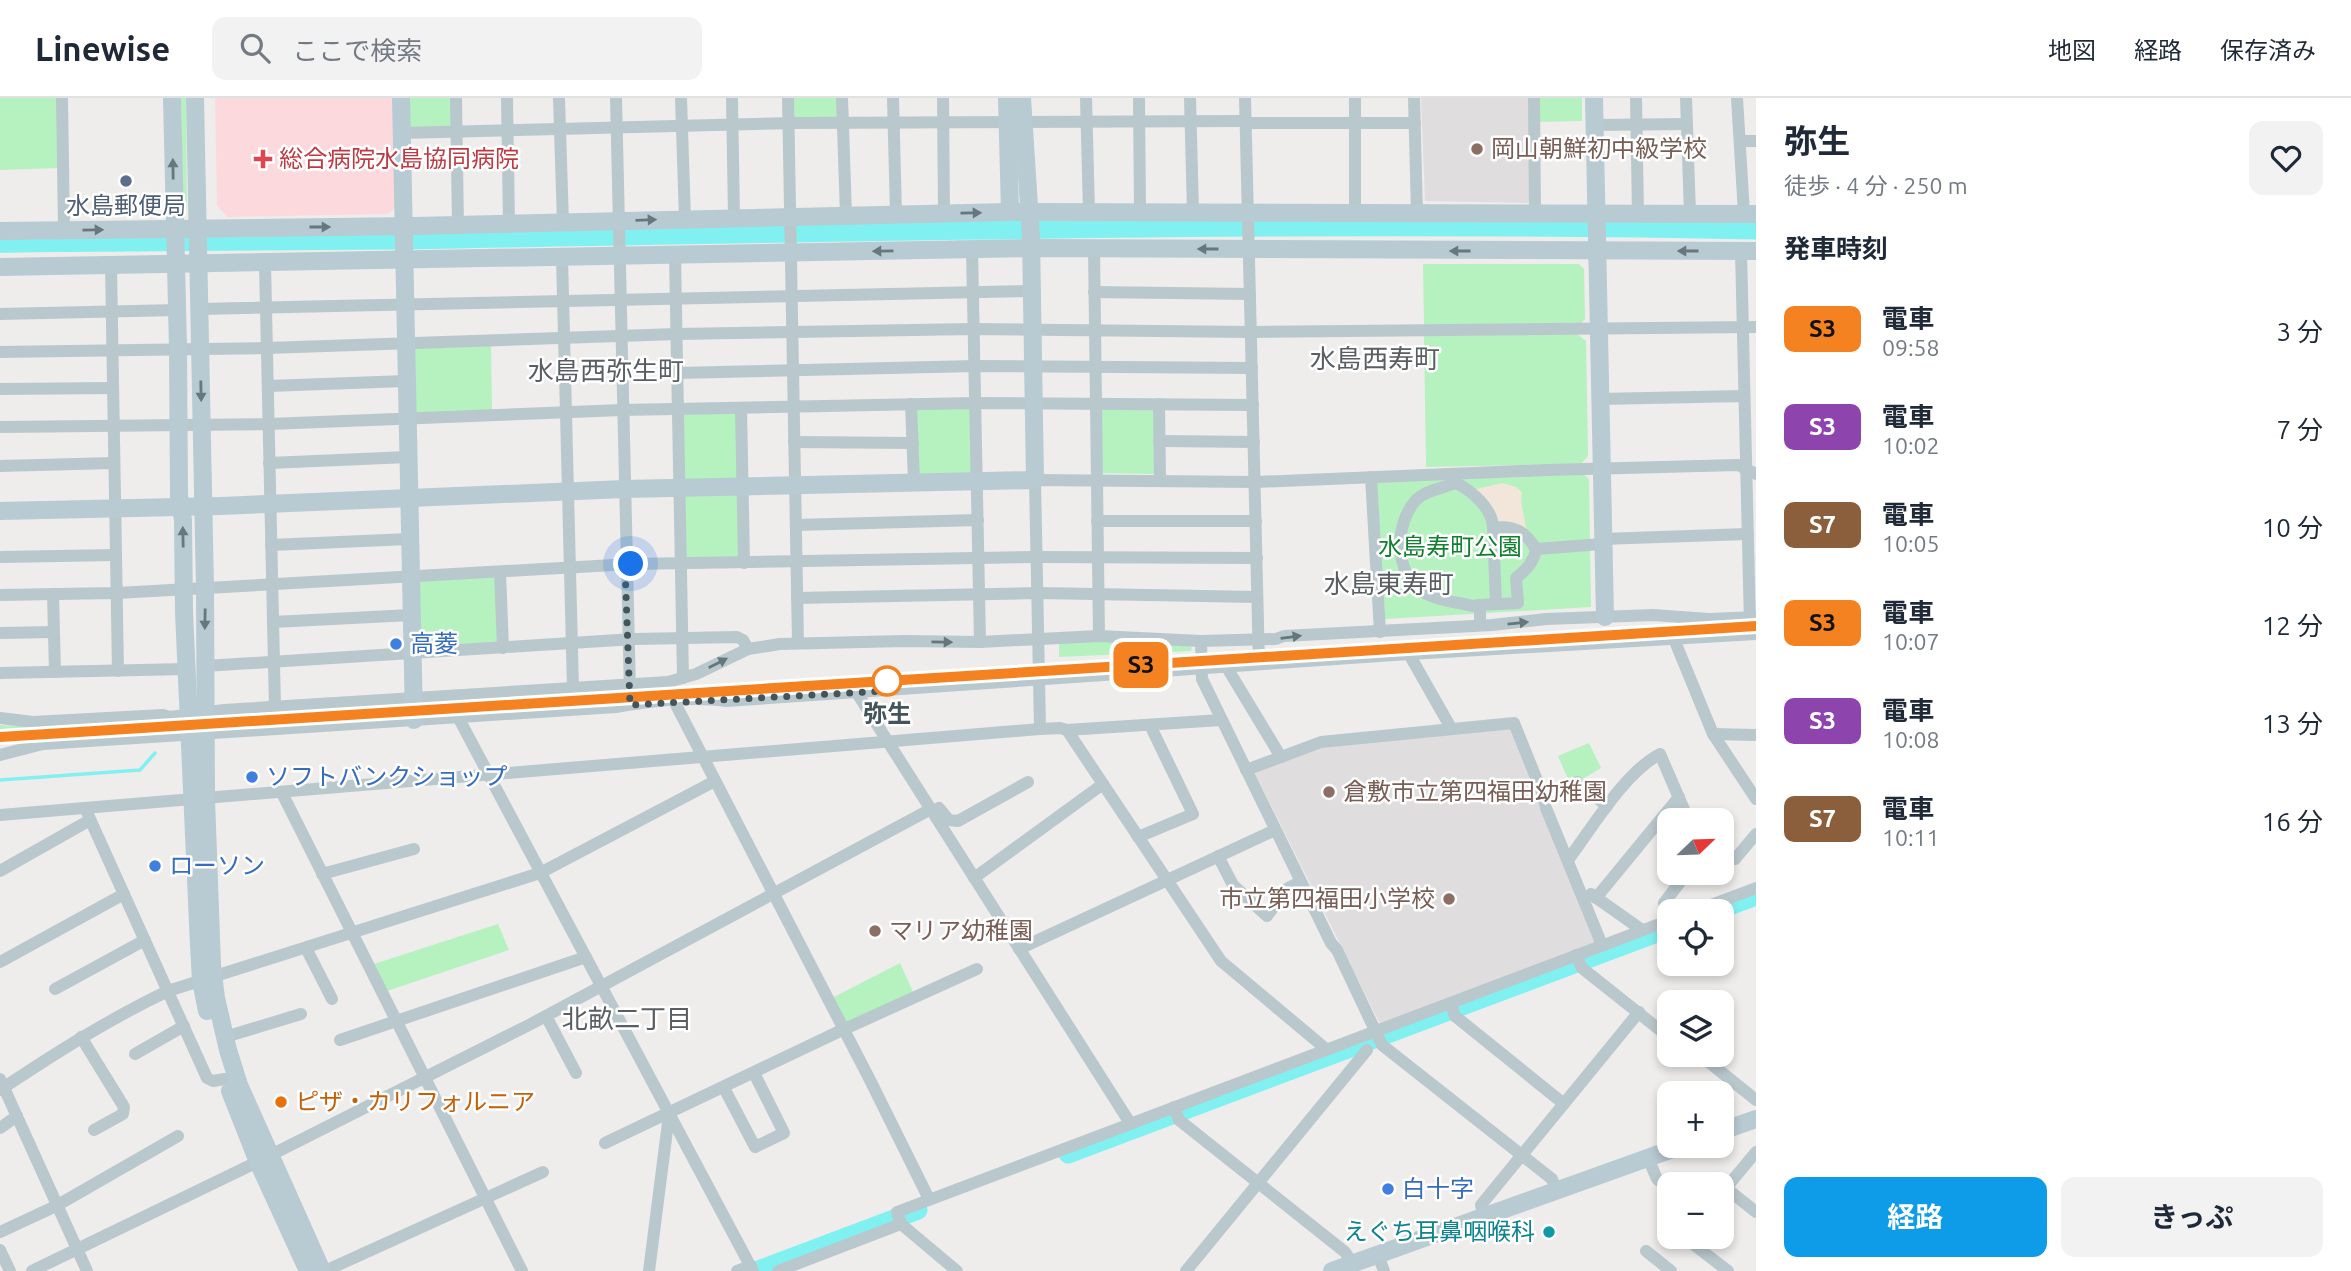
<!DOCTYPE html>
<html lang="ja">
<meta charset="utf-8">
<style>
body{margin:0;font-family:Ubuntu,"Noto Sans JP",sans-serif;background:#f2f2f3;color:#1f2937;height:100vh;display:flex;flex-direction:column;font-size:26px;white-space:nowrap}
*{box-sizing:border-box;margin:0}
p{font-size:23px;color:#747a83}
.icon{flex:none;width:38px;height:38px;fill:none;stroke:currentColor;stroke-width:2;stroke-linecap:round;stroke-linejoin:round}
.map{position:relative;flex:1;overflow:hidden}
.details{display:flex;flex-direction:column;background:#fff;width:595px}
.details>*{flex:none}
.badge{padding:0 14px;border-radius:10px;font-size:24px;line-height:46px}
.needle{width:46px;rotate:67deg}
.controls{position:absolute;left:1657px;top:710px;display:grid;gap:14px}
.controls a{display:grid;place-items:center;width:77px;height:77px;border-radius:14px;background:#fff;box-shadow:0 4px 10px #0003;font-size:35px}
.you{position:absolute;width:35px;height:35px;margin:-18px;border:5px solid #fff;border-radius:50%;background:#1a73e8;box-shadow:0 0 0 10px #1a73e833}
.map>.badge{position:absolute;translate:-50% -50%;box-shadow:0 0 0 4px #fff}
h2{padding:0 28px;font-size:26px;line-height:63px}
.round{display:grid;place-items:center;flex:none;width:74px;height:74px;border-radius:14px;background:#f2f2f3}
.head{display:flex;align-items:center;justify-content:space-between;height:119px;padding:0 28px}
h1{font-size:33px;font-weight:700;line-height:52px}
.action{display:flex;gap:14px;margin-top:auto;padding:14px 28px}
.action a{flex:1;height:80px;border-radius:14px;background:#0e9be7;color:#fff;font-size:28px;font-weight:700;line-height:80px;text-align:center}
.action a+a{background:#f2f2f3;color:#1f2937}
ul{padding:0;list-style:none}
li{display:flex;align-items:center;gap:21px;height:98px;padding:0 28px}
li div{flex:1}
li b{display:block;font-size:26px}
li em{font-style:normal}
li .badge{min-width:77px;font-weight:700;text-align:center}
header{display:flex;align-items:center;gap:42px;box-sizing:border-box;height:98px;padding:0 35px;background:#fff;border-bottom:2px solid #e0e1e3}
header strong{font-size:33px}
nav{display:flex;gap:38px;margin-inline-start:auto;font-size:24px}
.search{width:490px;height:63px;background:#f2f2f3;display:flex;align-items:center;gap:18px;box-sizing:border-box;padding:0 24px;border-radius:14px;color:#747a83;font-size:26px}
main{display:flex;flex:1;min-height:0}
.map>svg:first-child{display:block}
.education{fill:#e0dddf}
.medical{fill:#fcd9dd}
.green{fill:#b6f1c0}
.sand{fill:#f2e6da}
.lines{fill:none;stroke-linecap:round;stroke-linejoin:round}
.stream{stroke:#80f1f0;stroke-width:3.5}
.river{stroke:#80f1f0;stroke-width:19}
.street{stroke:#b9c8cd;stroke-width:12}
.secondary{stroke:#b8cad2;stroke-width:18}
.rail{stroke:#aeb3b7;stroke-width:3.5}
.oneway{fill:#66777e}
.oneway2{fill:#66777c}
.line-casing{stroke:#fff;stroke-width:16}
.line{stroke:#f58220;stroke-width:10}
.walk{stroke:#43545a;stroke-width:7;stroke-dasharray:0 12.6}
.education-dot{fill:#8d6e63;stroke:#fff;stroke-width:2.5}
.health-dot{fill:#e0444e;stroke:#fff;stroke-width:2.5}
.service-dot{fill:#5c6f8a;stroke:#fff;stroke-width:2.5}
.shop-dot{fill:#3f7fe0;stroke:#fff;stroke-width:2.5}
.stop-dot{fill:#fff;stroke:#f58220;stroke-width:3.5}
.food-dot{fill:#e8710a;stroke:#fff;stroke-width:2.5}
.culture-dot{fill:#0f9aa8;stroke:#fff;stroke-width:2.5}
.labels{text-anchor:middle;stroke-width:5;stroke-linejoin:round;paint-order:stroke}
.education-label{font-size:24px;fill:#785e54;stroke:#fff;text-anchor:start}
.health-label{font-size:24px;fill:#be3a42;stroke:#fff;text-anchor:start}
.service-label{font-size:24px;fill:#4e5e75;stroke:#fff}
.park-label{font-size:24px;fill:#117f30;stroke:#fff}
.shop-label{font-size:24px;fill:#366cbe;stroke:#fff;text-anchor:start}
.stop-label{font-size:24px;font-weight:bold;fill:#43545a;stroke:#fff}
.food-label{font-size:24px;fill:#c56008;stroke:#fff;text-anchor:start}
.culture-label{font-size:24px;fill:#0d838f;stroke:#fff;text-anchor:end}
.neighbourhood-label{font-size:26px;fill:#585e61;stroke:#fff}
</style>
<header>
<strong>Linewise</strong>
<div class="search"><svg class="icon" aria-label="search" viewBox="0 0 24 24"><circle cx="10" cy="10" r="6"/><path d="M15 15l6 6"/></svg>ここで検索</div>
<nav><a>地図</a><a>経路</a><a>保存済み</a></nav>
</header>
<main>
<div class="map">
<svg width="1756" height="1173" viewBox="0 0 1756 1173">
<rect width="100%" height="100%" fill="#efecec"/>
<g class="education">
<path d="M1421 0H1531L1532 102 1528 105 1425 103Z"/>
<path d="M1512 629 1599 844 1380 926 1254 673 1312 649Z"/>
</g>
<path class="medical" d="M215 0H392L396 109 388 116 227 119 217 107Z"/>
<g class="green">
<path d="M0 0H59L60 70 0 72Z"/>
<path d="M181 0H186L187 111 183 109Z"/>
<path d="M406 0H452V31L407 32Z"/>
<path d="M794 0H840V21L794 22Z"/>
<path d="M1536 0H1582V23L1536 24Z"/>
<path d="M1423 166H1579L1584 171 1585 221 1580 226 1424 227Z"/>
<path d="M1577 236 1586 243 1588 358 1581 366 1426 369 1424 238Z"/>
<path d="M491 246 492 313 414 315 413 247Z"/>
<path d="M1099 309 1156 310V376L1100 375Z"/>
<path d="M916 310H973L971 376 917 377Z"/>
<path d="M737 314 738 381 683 382V316Z"/>
<path d="M1582 375 1589 381 1591 509 1385 521 1377 384Z"/>
<path d="M738 395 741 459 684 461 683 397Z"/>
<path d="M498 478 497 545 418 549V482Z"/>
<path d="M1096 543 1190 548 1192 550 1191 553 1059 559V545Z"/>
<path d="M0 627C35 630 70 625 105 627L106 630 3 636H0Z"/>
<path d="M1589 645 1601 670 1581 682 1568 681 1558 658Z"/>
<path d="M498 826 509 852 387 893 374 866Z"/>
<path d="M900 865 914 896 848 927 830 901Z"/>
</g>
<path class="sand" d="M1502 385 1516 389 1522 394C1519 407 1526 420 1526 433L1495 428 1472 392Z"/>
<g class="lines">
<g class="stream">
<path d="M1037 135H1593"/>
<path d="M1604 135 1756 138"/>
<path d="M411 147 1026 136"/>
<path d="M204 149 400 148"/>
<path d="M0 153 169 149"/>
<path d="M0 682 140 672 155 655"/>
</g>
<g class="river">
<path d="M0 145C132 143 265 144 397 142 850 134 1303 123 1756 132"/>
<path d="M1713 814 1756 798"/>
<path d="M1068 1056 1670 830"/>
<path d="M756 1173 918 1112"/>
</g>
<g class="street">
<path d="M62 0 64 132"/>
<path d="M456 0 458 127"/>
<path d="M507 0 509 126"/>
<path d="M559 0 563 125"/>
<path d="M616 0 630 594"/>
<path d="M681 0 685 121"/>
<path d="M732 0 734 120"/>
<path d="M788 0 798 545"/>
<path d="M842 0 846 117"/>
<path d="M893 0 896 116"/>
<path d="M943 0 944 115"/>
<path d="M1086 0 1089 114"/>
<path d="M1139 0 1140 114"/>
<path d="M1190 0 1193 114"/>
<path d="M1245 0 1259 566"/>
<path d="M1355 0V115"/>
<path d="M1414 0 1417 116"/>
<path d="M1534 0 1535 116"/>
<path d="M1636 0 1638 116"/>
<path d="M1686 0 1690 116"/>
<path d="M1737 0 1744 116"/>
<path d="M1246 25H1415"/>
<path d="M1594 27 1687 26"/>
<path d="M401 35 795 25 1246 23"/>
<path d="M1740 43H1756"/>
<path d="M1094 150 1099 538"/>
<path d="M972 151 980 544"/>
<path d="M1741 153 1750 527"/>
<path d="M675 157 683 580"/>
<path d="M562 159 573 590"/>
<path d="M265 166 275 610"/>
<path d="M111 168 118 573"/>
<path d="M1094 194 1250 196"/>
<path d="M199 211 1032 193"/>
<path d="M0 216 177 212"/>
<path d="M0 254 267 250 677 236 974 231 1251 234 1756 229"/>
<path d="M677 275 975 268 1252 270"/>
<path d="M268 288 406 283"/>
<path d="M0 291 113 290"/>
<path d="M1599 301 1744 298"/>
<path d="M911 306 914 384"/>
<path d="M1159 306 1160 383"/>
<path d="M741 310 744 465"/>
<path d="M0 329 269 326 622 312 976 305 1253 307"/>
<path d="M1159 343 1254 344"/>
<path d="M794 344 913 345"/>
<path d="M269 365 408 359"/>
<path d="M0 368 114 365"/>
<path d="M1456 378V385C1472 393 1492 410 1493 429 1515 428 1524 432 1536 451L1602 446"/>
<path d="M1371 379 1380 534"/>
<path d="M1456 385C1443 390 1426 392 1416 402 1395 425 1394 472 1420 492 1434 502 1456 504 1472 508L1480 507"/>
<path d="M1097 423H1256"/>
<path d="M796 427 978 422"/>
<path d="M1493 429 1496 506"/>
<path d="M1602 441 1747 436"/>
<path d="M271 447 409 441"/>
<path d="M0 459 116 457"/>
<path d="M500 474 503 550"/>
<path d="M53 496 55 574"/>
<path d="M0 497 117 495 631 466 1037 459 1257 460"/>
<path d="M797 500 1038 495 1257 499"/>
<path d="M1480 520V507L1518 505 1516 480C1526 472 1534 464 1536 451"/>
<path d="M273 524 411 517"/>
<path d="M0 535 54 534"/>
<path d="M1674 541 1713 636 1756 701"/>
<path d="M1201 543 1202 581 1331 845 1337 852 1382 947 1552 1081 1556 1092"/>
<path d="M1409 556 1451 630"/>
<path d="M205 568 634 541 737 539 743 542 748 551"/>
<path d="M1226 568 1281 659"/>
<path d="M0 575 187 571"/>
<path d="M857 595 1130 1025"/>
<path d="M674 603 870 982 929 1101"/>
<path d="M458 619 753 1173"/>
<path d="M0 620 33 624 163 617 170 619 224 612 668 584 696 576 748 551 780 546 904 543 980 544 1099 538 1201 543 1276 541 1284 538 1492 527 1546 521 1653 517 1709 521 1756 519"/>
<path d="M1040 631 1035 382 1256 384 1547 372 1738 367 1756 376"/>
<path d="M1067 632 1221 863 1326 951"/>
<path d="M1713 636 1756 637"/>
<path d="M0 657 43 646 616 609C650 603 692 598 726 603L1409 556 1756 536"/>
<path d="M1246 672 1321 644 1514 625 1543 697 1577 684 1607 708"/>
<path d="M282 695 522 1173"/>
<path d="M1543 697 1546 710 1602 847"/>
<path d="M85 710 207 980 213 983 225 981"/>
<path d="M934 713 939 710 949 722 958 723 1028 684"/>
<path d="M0 717 1040 631 1060 630 1067 632 1221 622"/>
<path d="M1138 739 1193 716 1150 627"/>
<path d="M1722 750 1735 761 1756 736"/>
<path d="M1218 758 1233 787 1267 818 1288 790 1300 784"/>
<path d="M1568 762C1592 730 1625 674 1660 656L1689 723"/>
<path d="M0 773 90 722"/>
<path d="M322 776 414 751"/>
<path d="M974 780 1103 686"/>
<path d="M1591 796 1642 832"/>
<path d="M1596 800 1679 699"/>
<path d="M1692 814 1756 790"/>
<path d="M1670 818 1664 805 1687 775"/>
<path d="M306 850 332 901"/>
<path d="M1019 851 1275 732"/>
<path d="M1576 857 1582 870 1670 940"/>
<path d="M0 864 124 796"/>
<path d="M55 891 145 842"/>
<path d="M1450 905 1455 918 1564 1006"/>
<path d="M546 918 576 975"/>
<path d="M81 939 124 1009 123 1016 94 1032"/>
<path d="M225 939 301 916"/>
<path d="M340 942 586 859"/>
<path d="M135 956 184 928"/>
<path d="M1700 957 1756 1002"/>
<path d="M0 981 87 1173"/>
<path d="M724 990 755 1049 784 1035 754 975"/>
<path d="M0 992C54 956 109 921 168 893L540 775 715 683"/>
<path d="M1174 1009 1179 1022 1345 1154 1353 1166"/>
<path d="M0 1030 17 1018"/>
<path d="M605 1045 838 934 977 871"/>
<path d="M1756 1054 1726 1090 1756 1114"/>
<path d="M1648 1060 1657 1081 1670 1091"/>
<path d="M1484 1119 1481 1107 1639 914"/>
<path d="M0 1134 56 1108 178 1038"/>
<path d="M1684 1139 1728 1173"/>
<path d="M0 1152 10 1173"/>
<path d="M1646 1153 1671 1173"/>
<path d="M1378 1157 1384 1173"/>
<path d="M32 1173 249 1068 529 927 931 711"/>
<path d="M325 1173 543 1074"/>
<path d="M649 1173 669 1017"/>
<path d="M737 1173 751 1168"/>
<path d="M778 1173 901 1126"/>
<path d="M957 1173 901 1126 897 1114 1670 822"/>
<path d="M1186 1173 1367 952"/>
</g>
<g class="secondary">
<path d="M172 0 178 250 179 398 183 422 184 514 199 847 201 883 207 913"/>
<path d="M195 0 205 490 206 701 212 867 216 900 228 952 239 987 322 1173"/>
<path d="M401 0 414 622"/>
<path d="M1007 0 1010 114"/>
<path d="M1594 0 1605 519"/>
<path d="M0 133 414 128 1010 114 1756 116"/>
<path d="M0 169 1031 150 1756 153"/>
<path d="M0 413 221 408 624 391 1035 382 1031 139 1022 0"/>
<path d="M230 993 258 1064 308 1173"/>
<path d="M1722 1033 1756 1021"/>
<path d="M1332 1173 1681 1048"/>
</g>
<path class="rail" d="M0 639 1756 528"/>
</g>
<defs><path id="oneway-solid" d="M-6-.8H1V-3.2L6.5 0L1 3.2V.8H-6Z" transform="scale(1.75)"/></defs>
<g class="oneway">
<use href="#oneway-solid" transform="translate(173 71) rotate(-91)"/>
<use href="#oneway-solid" transform="translate(971 115) rotate(-1)"/>
<use href="#oneway-solid" transform="translate(646 122) rotate(-2)"/>
<use href="#oneway-solid" transform="translate(320 129)"/>
<use href="#oneway-solid" transform="translate(93 132) rotate(-1)"/>
<use href="#oneway-solid" transform="translate(1208 151) rotate(-180)"/>
<use href="#oneway-solid" transform="translate(883 153) rotate(179)"/>
<use href="#oneway-solid" transform="translate(1460 153) rotate(-180)"/>
<use href="#oneway-solid" transform="translate(1688 153) rotate(-180)"/>
<use href="#oneway-solid" transform="translate(201 293) rotate(89)"/>
<use href="#oneway-solid" transform="translate(183 439) rotate(-91)"/>
<use href="#oneway-solid" transform="translate(205 521) rotate(91)"/>
</g>
<g class="oneway2">
<use href="#oneway-solid" transform="translate(1518 525) rotate(-6)"/>
<use href="#oneway-solid" transform="translate(1291 539) rotate(-7)"/>
<use href="#oneway-solid" transform="translate(942 544) rotate(1)"/>
<use href="#oneway-solid" transform="translate(718 565) rotate(-27)"/>
</g>
<g class="lines">
<defs>
<path id="line" d="M0 639 1756 528"/>
</defs>
<use href="#line" class="line-casing"/>
<use href="#line" class="line"/>
<path class="walk" d="M631 466 625 468 630 607 885 593 887 583"/>
</g>
<g class="education-dot">
<circle cx="1477" cy="51" r="7"/>
<circle cx="1329" cy="694" r="7"/>
<circle cx="1449" cy="801" r="7"/>
<circle cx="875" cy="833" r="7"/>
</g>
<path class="health-dot" d="M259.5 50.5h7v7h7v7h-7v7h-7v-7h-7v-7h7z"/>
<circle class="service-dot" cx="126" cy="83" r="7"/>
<g class="shop-dot">
<circle cx="396" cy="546" r="7"/>
<circle cx="252" cy="679" r="7"/>
<circle cx="155" cy="768" r="7"/>
<circle cx="1388" cy="1091" r="7"/>
</g>
<circle class="stop-dot" cx="887" cy="583" r="14"/>
<circle class="food-dot" cx="281" cy="1004" r="7"/>
<circle class="culture-dot" cx="1549" cy="1134" r="7"/>
<g class="labels">
<g class="education-label">
<text x="1491" y="59">岡山朝鮮初中級学校</text>
<text x="1343" y="702">倉敷市立第四福田幼稚園</text>
<text x="1435" y="809" text-anchor="end">市立第四福田小学校</text>
<text x="889" y="841">マリア幼稚園</text>
</g>
<g class="health-label">
<text x="279" y="69">総合病院水島協同病院</text>
</g>
<g class="service-label">
<text x="126" y="116">水島郵便局</text>
</g>
<g class="park-label">
<text x="1450" y="457">水島寿町公園</text>
</g>
<g class="shop-label">
<text x="410" y="554">高菱</text>
<text x="266" y="687">ソフトバンクショップ</text>
<text x="169" y="776">ローソン</text>
<text x="1402" y="1099">白十字</text>
</g>
<g class="stop-label">
<text x="887" y="624">弥生</text>
</g>
<g class="food-label">
<text x="295" y="1012">ピザ・カリフォルニア</text>
</g>
<g class="culture-label">
<text x="1535" y="1142">えぐち耳鼻咽喉科</text>
</g>
<g class="neighbourhood-label">
<text x="1375" y="270">水島西寿町</text>
<text x="606" y="282">水島西弥生町</text>
<text x="1389" y="495">水島東寿町</text>
<text x="627" y="930">北畝二丁目</text>
</g>
</g>
</svg>
<div class="controls">
<a><svg class="needle" viewBox="-14 -14 28 28"><path d="M0-13l5 13h-10z" fill="#e53935"/><path d="M0 13l5-13h-10z" fill="#747a83"/></svg></a>
<a><svg class="icon" aria-label="locate" viewBox="0 0 24 24"><circle cx="12" cy="12" r="6"/><path d="M12 2v4M12 18v4M2 12h4M18 12h4"/></svg></a>
<a><svg class="icon" aria-label="layers" viewBox="0 0 24 24"><path d="M12 4l9 5-9 5-9-5zM3 14l9 5 9-5"/></svg></a>
<a>+</a>
<a>−</a>
</div>
<div class="you" style="left:631px;top:466px"></div>
<b class="badge" style="left:1141px;top:567px;background:#f58220;color:#111">S3</b>
</div>
<section class="details">
<div class="head"><div><h1>弥生</h1><p>徒歩 · 4 分 · 250 m</p></div><a class="round"><svg class="icon" aria-label="heart" viewBox="0 0 24 24"><path d="M12 20l-8-8c-3-5 5-10 8-4 3-6 11-1 8 4z"/></svg></a></div>
<h2>発車時刻</h2>
<ul>
<li><span class="badge" style="background:#f58220;color:#111">S3</span><div><b>電車</b><p>09:58</p></div><em>3 分</em></li>
<li><span class="badge" style="background:#8e44ad;color:#fff">S3</span><div><b>電車</b><p>10:02</p></div><em>7 分</em></li>
<li><span class="badge" style="background:#8b5e3c;color:#fff">S7</span><div><b>電車</b><p>10:05</p></div><em>10 分</em></li>
<li><span class="badge" style="background:#f58220;color:#111">S3</span><div><b>電車</b><p>10:07</p></div><em>12 分</em></li>
<li><span class="badge" style="background:#8e44ad;color:#fff">S3</span><div><b>電車</b><p>10:08</p></div><em>13 分</em></li>
<li><span class="badge" style="background:#8b5e3c;color:#fff">S7</span><div><b>電車</b><p>10:11</p></div><em>16 分</em></li>
</ul>
<div class="action"><a>経路</a><a>きっぷ</a></div>
</section>
</main>
